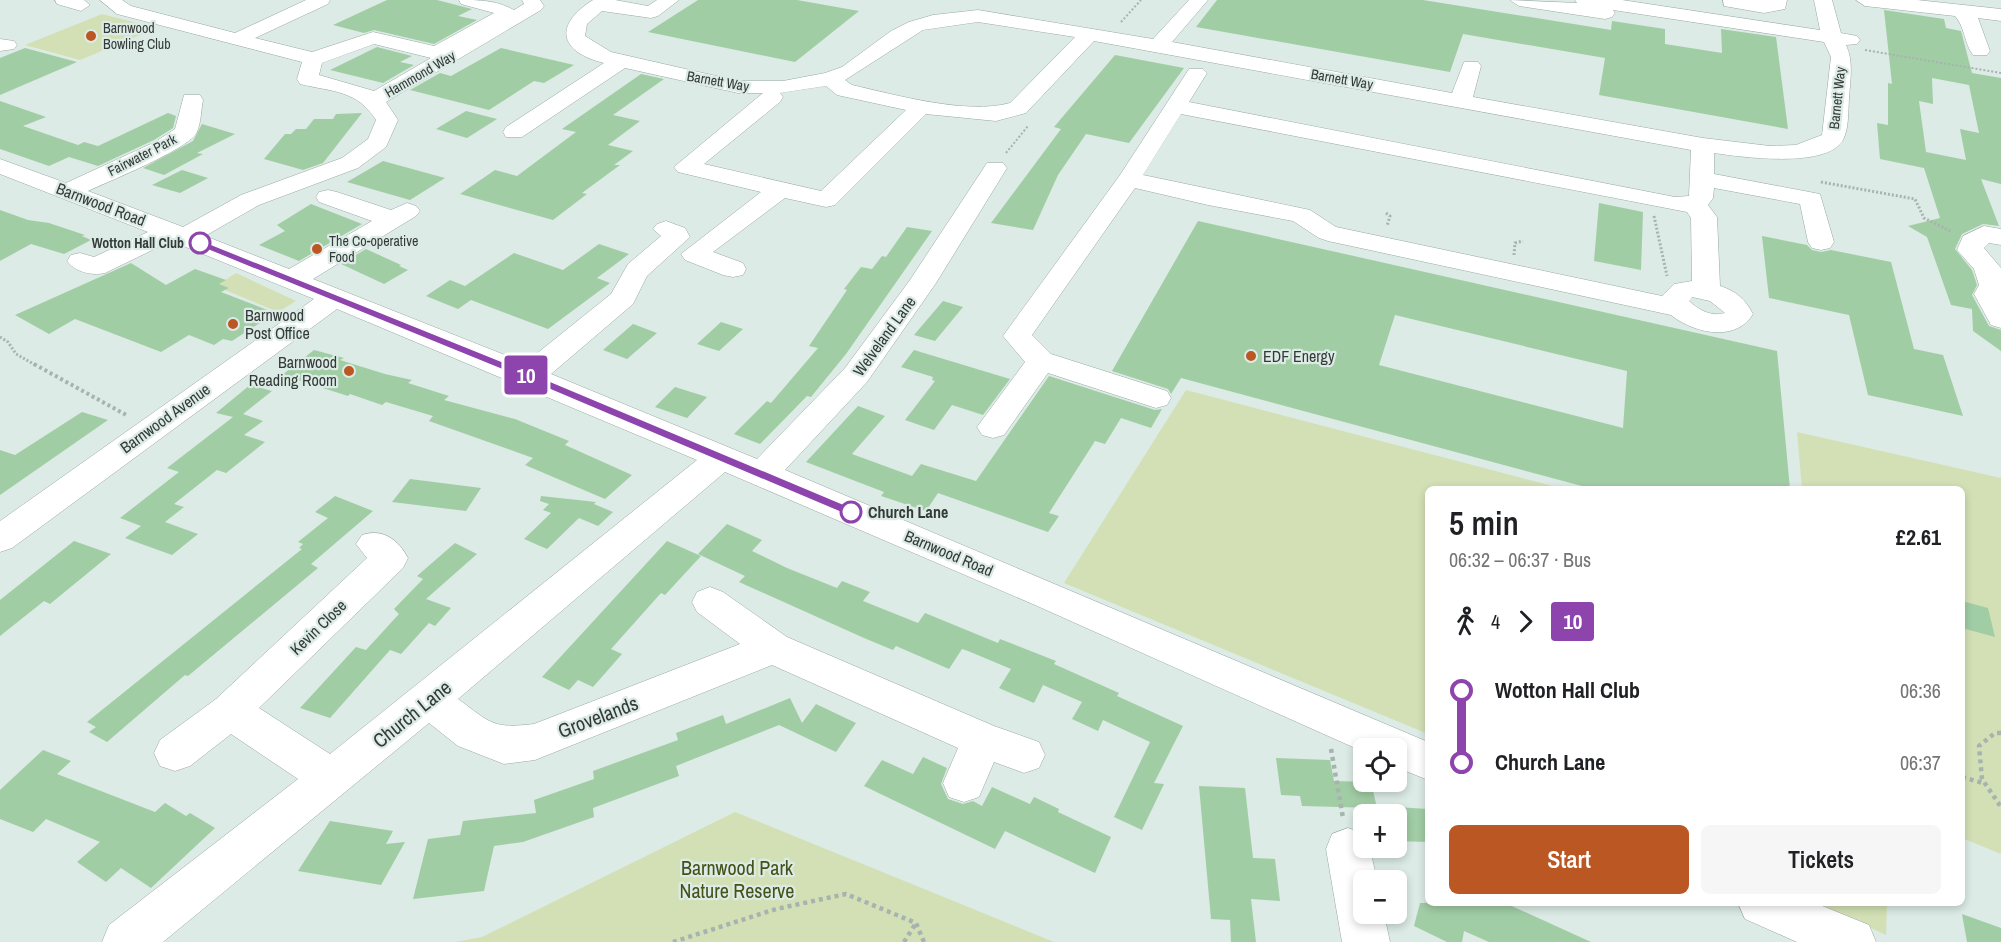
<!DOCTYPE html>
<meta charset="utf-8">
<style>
body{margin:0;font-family:"Archivo Narrow",sans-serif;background:#f6f6f6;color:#202124;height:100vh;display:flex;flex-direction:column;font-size:22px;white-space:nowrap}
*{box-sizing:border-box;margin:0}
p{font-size:20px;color:#757577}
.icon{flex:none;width:33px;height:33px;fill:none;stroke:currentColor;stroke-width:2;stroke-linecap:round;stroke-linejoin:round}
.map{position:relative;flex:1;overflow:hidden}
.side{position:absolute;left:1425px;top:486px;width:540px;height:420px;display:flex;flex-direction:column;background:#fff;border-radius:9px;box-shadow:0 3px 9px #0003}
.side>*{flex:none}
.badge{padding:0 12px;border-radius:4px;font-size:21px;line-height:39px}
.tools{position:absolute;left:1353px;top:738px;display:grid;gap:12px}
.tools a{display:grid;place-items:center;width:54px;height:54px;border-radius:9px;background:#fff;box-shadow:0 3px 9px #0003;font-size:30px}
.map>.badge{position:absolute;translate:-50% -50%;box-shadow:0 0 0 3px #fff}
.legs{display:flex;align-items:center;gap:9px;height:66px;padding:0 24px;font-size:20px}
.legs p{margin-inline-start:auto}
.head{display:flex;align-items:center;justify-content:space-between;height:102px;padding:0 24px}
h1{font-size:33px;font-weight:600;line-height:45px}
.primary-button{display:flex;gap:12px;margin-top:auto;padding:12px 24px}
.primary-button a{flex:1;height:69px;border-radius:9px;background:#bb5722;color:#fff;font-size:24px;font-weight:600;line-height:69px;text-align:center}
.primary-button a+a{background:#f6f6f6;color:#202124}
ul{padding:0 24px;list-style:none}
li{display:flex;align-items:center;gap:21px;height:72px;font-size:22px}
li i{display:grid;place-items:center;width:9px;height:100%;margin:0 8px;background:currentColor}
li i::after{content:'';width:15px;height:15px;margin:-8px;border:4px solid;border-radius:50%;background:#fff}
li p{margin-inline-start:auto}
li:first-child i{background:linear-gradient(#0000 50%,currentColor 0)}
li:last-child i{background:linear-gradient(currentColor 50%,#0000 0)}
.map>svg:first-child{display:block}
.green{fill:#d3e0b5}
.building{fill:#a1cda5;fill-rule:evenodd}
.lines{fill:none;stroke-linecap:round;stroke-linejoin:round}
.minor-casing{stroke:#9aa8a3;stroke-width:1}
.path-far3{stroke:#a7b3ae;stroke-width:2;stroke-dasharray:2 2;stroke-linecap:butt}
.path-far2{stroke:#a7b3ae;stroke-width:3;stroke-dasharray:2 2;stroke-linecap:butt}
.path-far1{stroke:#a7b3ae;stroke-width:4;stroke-dasharray:3 3;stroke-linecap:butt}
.path{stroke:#a7b3ae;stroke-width:4.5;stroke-dasharray:4 4;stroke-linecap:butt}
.minor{fill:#fff;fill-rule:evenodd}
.line-1{fill:#8e44ad;stroke:#fff;stroke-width:1.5}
.poi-dot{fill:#bb5722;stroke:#dcebe5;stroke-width:2}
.stop-1-dot{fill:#fff;stroke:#8e44ad;stroke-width:3}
.labels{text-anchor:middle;stroke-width:4.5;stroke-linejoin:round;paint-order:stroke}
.far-poi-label{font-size:14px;fill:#343a38;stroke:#dcebe5;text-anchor:start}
.far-street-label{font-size:14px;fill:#343a38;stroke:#dcebe5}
.far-stop-label{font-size:14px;font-weight:bold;fill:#343a38;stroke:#dcebe5;text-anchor:end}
.street-label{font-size:16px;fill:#343a38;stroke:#dcebe5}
.poi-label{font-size:16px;fill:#343a38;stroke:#dcebe5;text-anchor:start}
.stop-label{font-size:16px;font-weight:bold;fill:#343a38;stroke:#dcebe5;text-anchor:start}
.near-street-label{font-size:20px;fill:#343a38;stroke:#dcebe5}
.near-park-label{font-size:20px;fill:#445117;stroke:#dcebe5}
</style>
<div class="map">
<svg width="2001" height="942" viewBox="0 0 2001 942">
<rect width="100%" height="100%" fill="#dcebe5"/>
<g class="green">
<path d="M102 14 157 28 80 60 25 45Z"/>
<path d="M236 273 296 301 278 312 225 290 228 288 219 284Z"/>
<path d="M1186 390 1564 489H1428V734L1064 583Z"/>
<path d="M1797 432 2001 478V854L1962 838V489H1802Z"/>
<path d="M735 812 1054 942H455L482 937Z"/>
<path d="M1818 903H1887L1886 935Z"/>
</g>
<g class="building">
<path d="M387 0H437L472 9 458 16 477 20 434 44 374 30 364 33 333 25Z"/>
<path d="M698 0H797L859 11 795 62 648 32Z"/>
<path d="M1217 0H1423L1611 30 1612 21 1665 29V44L1722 53 1721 29 1776 37 1788 129 1599 95 1605 58 1463 34 1450 72 1196 27Z"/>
<path d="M1884 10 1944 19 1946 28 1961 31 1972 73 2001 78V184L1981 179 1999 226 1983 224 1962 234 1955 249 1972 270 1977 285 1972 295 1989 326 2001 330V351L1973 331 1972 309 1951 305 1927 237 1908 226 1940 218 1924 168 1880 159 1877 123 1888 125V83L1892 84ZM1932 78 1969 85 1979 133 1960 129 1966 160 1926 152 1919 101 1933 104Z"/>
<path d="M377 47 412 56 400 62 414 65 383 83 330 70Z"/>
<path d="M25 48 77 62 0 95V58Z"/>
<path d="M501 48 574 65 544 83 534 81 489 110 410 90 440 73 451 76Z"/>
<path d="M1115 55 1184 68 1129 143 1086 134 1058 175 1033 230 991 223 1061 129 1054 127Z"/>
<path d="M641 74 664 79 613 115 640 121 608 145 633 151 614 165H620L582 193 587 194 553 220 460 194 495 170 517 176 576 132 562 129Z"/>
<path d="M0 101 46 117 23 126 78 145 84 142 98 146 168 113 176 116 173 128 154 140 98 166 69 157 49 166 0 149Z"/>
<path d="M466 111 497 119 467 138 436 129Z"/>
<path d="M362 113 323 163 303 170 264 159 285 134H291L296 129H306L314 119H333L336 114Z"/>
<path d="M202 124 235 134 197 153 203 154 164 175 143 168 193 141Z"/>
<path d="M383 161 445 178 410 200 347 182Z"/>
<path d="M182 170 208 178 180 193 152 185Z"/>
<path d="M1599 203 1643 212 1641 270 1594 261Z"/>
<path d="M311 204 362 224 299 261 259 245 285 231 277 225Z"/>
<path d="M0 210 28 220 49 223 85 235 82 236 91 240 64 254 31 244 0 261Z"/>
<path d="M1198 221 1777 351 1790 489H1593L1181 378 1171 394 1168 389 1112 371ZM1395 315 1627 371 1623 428 1379 365Z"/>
<path d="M907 227 932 231 846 354 811 397 807 396 760 444 734 434 767 401 771 403 818 348 809 346 847 290 844 289 861 267 872 269 882 256 886 257Z"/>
<path d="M1762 236 1807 245 1812 250 1821 252 1831 250 1891 262 1914 349 1943 355 1963 416 1868 395 1849 315 1769 298Z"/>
<path d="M599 244 629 254 597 278 610 283 548 329 471 300 458 309 426 296 450 280 465 286 514 253 563 270Z"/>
<path d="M366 249 401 265 399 266 408 270 384 284 341 264Z"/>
<path d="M131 263 166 285 195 269 226 280 219 284 229 288 221 292 275 313 232 341 223 339 214 345 189 335 161 352 75 319 49 334 15 315Z"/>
<path d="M943 301 963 307 935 341 914 335Z"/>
<path d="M721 322 743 329 719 351 697 344Z"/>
<path d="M633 324 657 333 627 359 603 350Z"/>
<path d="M314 350 344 358 340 360 385 374 412 380 408 383 449 396 444 400 515 419 569 441 565 445 632 475 605 499 525 465 533 458 429 421 433 416 386 402 382 405 350 394 348 396 282 375Z"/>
<path d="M914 350 1010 379 983 415 952 405 934 430 905 420 935 381 932 380 933 377 901 367Z"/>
<path d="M1049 376 1155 410 1162 409 1151 428 1121 418 1105 444 1095 441 1049 513 1059 516 1048 532 938 493 926 511 881 496 884 492 806 462 858 406 885 416 852 454 912 476 921 464 976 481Z"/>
<path d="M250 385 272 391 243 414 263 421 244 435 265 442 226 473 217 470 174 504 184 507 165 522 198 534 172 555 125 538 141 526 120 518 179 472 167 468 233 417 216 413Z"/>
<path d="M675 387 707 397 687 418 655 407Z"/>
<path d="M82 412 108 420 0 495V450L15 455Z"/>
<path d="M410 479 481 488 466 511 392 502Z"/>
<path d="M335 496 373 511 311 564 318 568 188 676 185 675 107 742 89 732 96 727 87 722 302 549 299 548 303 544 298 542 328 518 315 512Z"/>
<path d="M541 496 596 502 594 504 613 512 598 526 579 518 547 549 524 539 551 513 543 510 549 504 540 501Z"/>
<path d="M727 524 762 540 752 551 787 568 837 588 842 581 870 592 863 601 918 623 925 613 998 643 1000 639 1056 661 1054 664 1119 693 1117 696 1183 726 1154 783 1164 784 1142 830 1114 817 1150 742 1103 720 1098 731 1072 719 1082 702 1043 685 1034 703 999 688 1011 669 968 651 962 649 949 669 896 646 893 650 864 638 739 582 745 576 698 554Z"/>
<path d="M74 541 111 554 50 604 44 601 0 636V600Z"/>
<path d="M667 541 701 556 665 595 661 593 611 649 622 654 593 687 578 680 569 690 542 677Z"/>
<path d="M455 543 477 554 426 599 451 608 435 626 429 623 401 654 390 650 330 718 300 708 356 647 366 650 399 614 394 609 423 579 417 576Z"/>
<path d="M1962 601 1988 608 1995 637 1962 628Z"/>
<path d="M790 698 802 723 816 704 856 723 836 752 779 725 676 766 679 776 593 808 594 817 523 842 494 846 484 891 413 899 428 839 460 835 463 821 536 813 534 800 594 779 593 771 678 740 676 733 723 715 726 724Z"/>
<path d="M43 750 71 761 57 774 155 812 165 803 186 816 190 813 215 828 151 888 121 868 106 882 77 862 100 842 46 819 33 832 0 819V790Z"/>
<path d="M923 757 947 768 941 784 948 799 963 804 973 801 982 806 992 787 1030 804 1034 797 1059 809 1058 812 1111 837 1095 873 1005 831 995 849 864 786 882 760 913 774Z"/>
<path d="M1276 758 1330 760 1334 781 1371 782 1377 808 1302 806 1300 796 1281 795Z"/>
<path d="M1199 786 1245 788 1253 858 1275 859 1280 901 1251 899 1256 942H1231L1230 920 1211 919Z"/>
<path d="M1396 807 1428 809V842L1396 841Z"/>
<path d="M330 821 393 831 386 844 405 842 381 885 298 871Z"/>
<path d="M1420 903H1505L1591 942H1489L1464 931 1462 942H1447L1414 926Z"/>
<path d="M1962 914 2001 928V942H1967Z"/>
</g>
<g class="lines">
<defs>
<g id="minor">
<path d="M55 0H84L90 5 81 11 57 4Z"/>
<path d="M100 0H122L131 6 235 33 306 0H330L328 4 255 38 312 52 373 32 434 46 494 13 461 4 459 0C479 0 496 0 514 10L524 4 522 0H540L544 6 541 10 386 102 398 120 386 147 358 168 259 205 205 236 289 269 372 221 319 202 316 197 319 192 328 190 337 192 391 210 407 203 416 206 420 211 416 216 313 279 525 363 611 294 628 264 661 236 653 229 657 224 666 221 685 228 690 237 647 276 633 304 551 374 757 459 845 368 910 280 987 163H1003L1007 168 936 283 867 382 785 470 1428 742V780L1396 767V748H1364V752L1035 605 725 472 458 699C491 723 492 729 534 724L740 644 697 612 692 602 697 592 710 587 723 592 787 637 994 726 1039 742 1045 755 1039 768 1024 773 994 762 979 797 964 802 949 797 943 783 958 748 772 665 535 760 504 764 458 746 429 723 163 942H102L109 925 298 779 231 734 190 766 175 771 160 766 154 753 160 740 216 699 367 558 356 544 362 535C382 528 398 539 408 558L403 568 259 708 330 754 697 460 337 309 12 548 0 552V521L314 299 171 241 105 273C92 276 75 272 67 261L71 255 80 253 94 257 148 232 0 174V159L66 183 155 142 175 129 184 95H200L203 100C201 110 201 123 197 132 191 148 107 182 88 191L183 227 241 195 342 158 368 139 376 120C357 90 333 92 300 84L297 79 302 62 117 14ZM374 44 431 58 374 91 319 75 322 63Z"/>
<path d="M593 0H615L648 6 657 0H679L658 16 651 18 602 11 587 24 585 36 611 52 738 81H783L825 73 842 67 891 31 909 22 933 15 978 10 1153 39 1189 0H1208L1172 42 1452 93 1464 62H1478L1481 66 1473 97 1703 138 1770 146 1796 145 1822 135 1831 57 1824 42 1613 10 1615 13 1612 17 1605 19 1519 6 1510 0 1577 3 1575 0H1622L1820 30 1814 0H1832L1841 33 1857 36 1860 40 1857 44 1846 45C1854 62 1850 81 1849 99 1848 113 1849 128 1843 140 1827 169 1741 157 1714 153V174L1820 194 1834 242 1830 248 1821 250 1812 248 1808 242 1800 204 1714 188 1713 198 1708 205 1717 217 1720 286C1736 291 1745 299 1753 314 1736 343 1693 333 1671 315L1328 241 1319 238 1293 221 1208 205 1135 188 1032 335 1051 354 1167 391 1171 398 1167 405 1156 408 1048 373 1004 435 993 438 982 435 977 427 1025 362 1003 336 1120 175 1189 69H1203L1207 73 1189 102 1675 197 1689 196 1691 150 1094 41 1026 113 996 121 926 114 835 205 826 207 785 198 713 252 743 263 746 269 743 275 733 277 723 275 685 260 681 254 761 192 678 172 674 167 763 93H738L625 68 522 137H506L503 132 506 127 604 63C559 52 553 25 593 0ZM978 22 1075 37 1010 103C967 115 896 95 852 85L845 80 923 30ZM826 86 837 95 906 110 821 191 704 164 780 102 783 97 780 93ZM1181 114 1687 212 1691 218 1692 281 1674 284 1662 296 1336 227 1310 210 1143 175ZM1692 297 1710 301 1725 313C1711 317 1699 310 1689 301Z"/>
<path d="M1723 0H1787L1785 9 1764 13 1724 6Z"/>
<path d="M1856 0H1917L2001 9V21L1978 18 1990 51 1987 55H1973C1964 43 1965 27 1955 16L1865 6Z"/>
<path d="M0 39 14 41 17 45 14 49 0 51Z"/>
<path d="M1984 226 2001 229V245L1989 243 1984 248 2001 268V328L1991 325 1974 294 1979 285 1974 269 1957 250 1963 236Z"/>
<path d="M1348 828 1364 834V848L1370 849 1377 880H1364V914H1384L1390 942H1342L1326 849 1332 834Z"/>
<path d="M1738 903H1815L1869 925 1876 942H1797L1745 919Z"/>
</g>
</defs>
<use href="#minor" class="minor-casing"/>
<g class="path-far3">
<path d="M1121 22 1141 0"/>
<path d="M1865 50 2001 73"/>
<path d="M1006 153 1028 126"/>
</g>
<g class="path-far2">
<path d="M1821 182 1915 199 1924 218 1952 232"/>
<path d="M1386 213 1390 216 1387 226"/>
<path d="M1654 216 1667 276"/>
<path d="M1514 255 1515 243 1523 241"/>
<path d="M0 337 8 342 16 354 37 366"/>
</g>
<path class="path-far1" d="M34 364 128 416"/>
<g class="path">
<path d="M2001 733H1995L1979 746 1982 779 2001 807"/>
<path d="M1331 749 1343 818"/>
<path d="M1962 777 1983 783"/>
<path d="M673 942 776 909 846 894 916 923 924 942"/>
<path d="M904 942 916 923"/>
</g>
<use href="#minor" class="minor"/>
</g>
<path class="line-1" d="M196 241H203L533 374 855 509 857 512 855 515H847L525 379 196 245Z"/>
<g class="poi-dot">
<circle cx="91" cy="36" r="6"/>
<circle cx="317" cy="249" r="6"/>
<circle cx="233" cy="324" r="6"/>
<circle cx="1251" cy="356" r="6"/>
<circle cx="349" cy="371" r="6"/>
</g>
<g class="stop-1-dot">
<circle cx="200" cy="243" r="10"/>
<circle cx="851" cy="512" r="10"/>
</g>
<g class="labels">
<g class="far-poi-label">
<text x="103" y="33">Barnwood<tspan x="103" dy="16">Bowling Club</tspan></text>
<text x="329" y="246">The Co-operative<tspan x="329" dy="16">Food</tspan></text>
</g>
<g class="far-street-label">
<text transform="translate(420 74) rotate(-30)" y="5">Hammond Way</text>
<text transform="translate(1342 79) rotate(10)" y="5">Barnett Way</text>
<text transform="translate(718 81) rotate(10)" y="5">Barnett Way</text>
<text transform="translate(1837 98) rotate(-84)" y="5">Barnett Way</text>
<text transform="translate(142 155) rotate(-27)" y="5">Fairwater Park</text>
</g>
<g class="far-stop-label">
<text x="184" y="248">Wotton Hall Club</text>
</g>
<g class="street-label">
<text transform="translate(101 204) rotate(21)" y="6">Barnwood Road</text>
<text transform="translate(884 336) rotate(-54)" y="6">Welveland Lane</text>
<text transform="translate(165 418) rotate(-36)" y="6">Barnwood Avenue</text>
<text transform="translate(949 553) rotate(23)" y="6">Barnwood Road</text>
<text transform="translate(318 627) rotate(-44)" y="6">Kevin Close</text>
</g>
<g class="poi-label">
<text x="245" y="321">Barnwood<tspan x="245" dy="18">Post Office</tspan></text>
<text x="1263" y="362">EDF Energy</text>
<text x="337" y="368" text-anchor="end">Barnwood<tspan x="337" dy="18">Reading Room</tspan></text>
</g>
<g class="stop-label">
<text x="868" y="518">Church Lane</text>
</g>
<g class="near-street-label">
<text transform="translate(412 714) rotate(-39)" y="7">Church Lane</text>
<text transform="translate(598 717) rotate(-21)" y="7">Grovelands</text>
</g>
<g class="near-park-label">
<text x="737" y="875">Barnwood Park<tspan x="737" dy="23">Nature Reserve</tspan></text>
</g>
</g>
</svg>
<div class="tools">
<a><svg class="icon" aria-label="locate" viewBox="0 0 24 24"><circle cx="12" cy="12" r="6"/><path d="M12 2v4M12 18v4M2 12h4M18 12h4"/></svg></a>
<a>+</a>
<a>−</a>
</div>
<b class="badge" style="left:526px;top:375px;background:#8e44ad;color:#fff">10</b>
<section class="side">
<div class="head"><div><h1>5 min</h1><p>06:32 – 06:37 · Bus</p></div><b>£2.61</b></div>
<div class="legs"><svg class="icon" aria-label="walk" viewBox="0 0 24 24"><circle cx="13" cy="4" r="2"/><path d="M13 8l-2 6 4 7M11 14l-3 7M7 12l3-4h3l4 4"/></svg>4<svg class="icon" aria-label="forward" viewBox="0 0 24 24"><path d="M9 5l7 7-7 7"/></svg><b class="badge" style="background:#8e44ad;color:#fff">10</b></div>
<ul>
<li><i style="color:#8e44ad"></i><b>Wotton Hall Club</b><p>06:36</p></li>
<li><i style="color:#8e44ad"></i><b>Church Lane</b><p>06:37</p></li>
</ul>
<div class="primary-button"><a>Start</a><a>Tickets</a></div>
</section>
</div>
